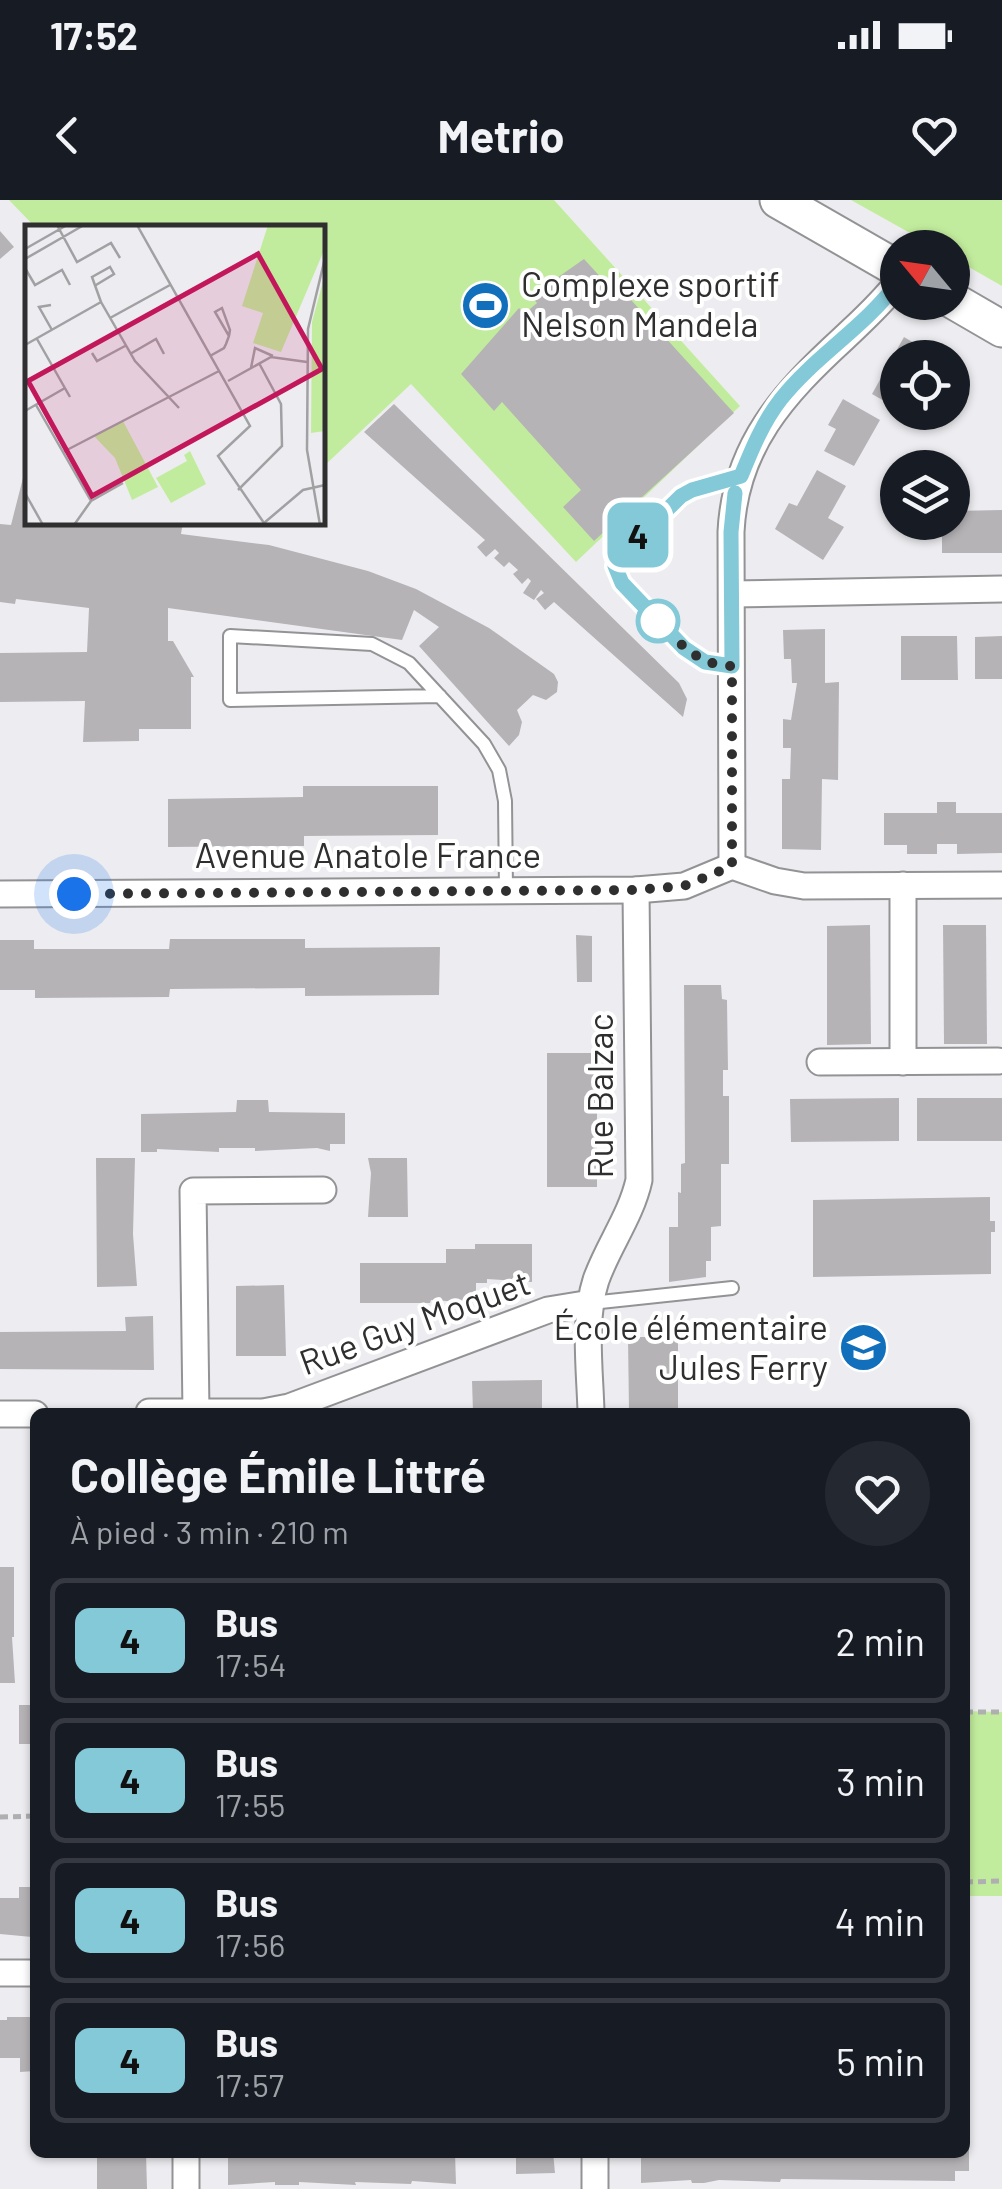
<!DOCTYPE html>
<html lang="fr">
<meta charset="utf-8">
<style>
body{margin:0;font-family:Barlow,sans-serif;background:#242831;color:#f1f3f6;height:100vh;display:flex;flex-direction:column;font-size:38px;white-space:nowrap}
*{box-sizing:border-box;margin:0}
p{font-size:32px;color:#9ea1a6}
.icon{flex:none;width:55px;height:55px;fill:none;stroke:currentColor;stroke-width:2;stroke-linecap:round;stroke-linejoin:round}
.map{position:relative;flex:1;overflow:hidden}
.panel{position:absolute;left:30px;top:1208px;width:940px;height:750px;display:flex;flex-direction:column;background:#171b24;border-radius:15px;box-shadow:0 2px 8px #0004}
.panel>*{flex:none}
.badge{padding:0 20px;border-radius:15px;font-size:35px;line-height:65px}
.needle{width:65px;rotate:299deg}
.tools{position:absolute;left:880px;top:30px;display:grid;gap:20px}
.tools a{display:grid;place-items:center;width:90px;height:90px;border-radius:50%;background:#171b24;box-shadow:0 2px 8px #0004;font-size:50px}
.you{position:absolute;width:50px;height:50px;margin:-25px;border:8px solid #fff;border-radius:50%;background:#1a73e8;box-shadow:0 0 0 15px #1a73e833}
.map>.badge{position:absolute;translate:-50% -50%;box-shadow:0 0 0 5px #fff}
.round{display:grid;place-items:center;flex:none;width:105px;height:105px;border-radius:52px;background:#242831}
.headline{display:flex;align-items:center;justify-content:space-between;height:170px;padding:0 40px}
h1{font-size:48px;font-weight:700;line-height:75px}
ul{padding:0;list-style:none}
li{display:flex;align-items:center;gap:30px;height:125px;margin:0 20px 15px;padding:0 20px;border:5px solid #363941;border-radius:15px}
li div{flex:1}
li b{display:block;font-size:38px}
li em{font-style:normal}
li .badge{min-width:110px;font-weight:700;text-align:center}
.status{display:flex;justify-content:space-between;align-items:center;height:70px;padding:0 50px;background:#171b24;direction:ltr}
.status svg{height:28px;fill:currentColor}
header{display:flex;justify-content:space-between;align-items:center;height:130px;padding:0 40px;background:#171b24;font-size:45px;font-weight:700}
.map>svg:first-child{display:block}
.green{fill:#c2ec9d}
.building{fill:#b6b3b7}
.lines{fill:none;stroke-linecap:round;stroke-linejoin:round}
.service-casing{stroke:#939396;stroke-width:16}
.minor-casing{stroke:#939396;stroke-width:29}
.secondary-casing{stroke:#939396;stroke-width:39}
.path{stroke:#afafb2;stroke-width:5;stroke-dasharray:8 5;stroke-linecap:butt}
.service{stroke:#fff;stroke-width:12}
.minor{stroke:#fff;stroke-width:25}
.secondary{stroke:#fff;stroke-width:35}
.line-casing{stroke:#fff;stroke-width:22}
.line{stroke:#84c9d8;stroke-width:15}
.walk{stroke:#2f2f30;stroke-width:10;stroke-dasharray:0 18}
.stop-dot{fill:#fff;stroke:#84c9d8;stroke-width:5}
.labels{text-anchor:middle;stroke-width:8;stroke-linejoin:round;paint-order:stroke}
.poi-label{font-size:35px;fill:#2f2f30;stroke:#fff;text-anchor:start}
.street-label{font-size:35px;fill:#2f2f30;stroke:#fff}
.inset-road{fill:none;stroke:#a1a1a4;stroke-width:2.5}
.view{fill:#c2185b;fill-opacity:0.15;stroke:#c2185b;stroke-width:5}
.inset-edge{fill:none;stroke:#2f2f30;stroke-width:5}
</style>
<div class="status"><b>17:52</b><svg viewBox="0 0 49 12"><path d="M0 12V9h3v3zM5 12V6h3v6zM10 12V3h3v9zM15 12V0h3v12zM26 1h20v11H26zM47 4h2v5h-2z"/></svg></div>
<header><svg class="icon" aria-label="back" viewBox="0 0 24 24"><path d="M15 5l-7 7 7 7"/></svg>Metrio<svg class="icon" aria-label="heart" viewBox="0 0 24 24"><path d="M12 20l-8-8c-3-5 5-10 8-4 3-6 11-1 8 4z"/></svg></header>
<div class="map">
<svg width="1002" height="1989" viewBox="0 0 1002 1989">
<rect width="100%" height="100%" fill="#ededf1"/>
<g class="green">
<path d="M9 0H554L740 206 576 362 411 184 323 267 322 28 35 27Z"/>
<path d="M851 0H1002V86L953 58 952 48 935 47Z"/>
<path d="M965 1511 1002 1512V1696H965Z"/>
</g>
<g class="building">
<path d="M0 31 14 47 0 59Z"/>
<path d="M584 59 617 95 622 90 734 213 594 341 563 307 581 290 502 202 494 211 461 174 519 108 524 114 537 103 531 96Z"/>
<path d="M904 137 939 158H898V209L872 194Z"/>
<path d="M843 199 880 220 854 266 824 251 836 229 828 225Z"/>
<path d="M394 204 679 483 687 499 683 517 554 402 545 410 536 399 544 393 541 390 534 400 523 393 531 381 528 378 522 384 513 374 518 370 509 362 504 367 494 358 499 353 495 349 486 357 477 347 485 340 364 232Z"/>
<path d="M26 266 28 322H183L181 334 269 345 368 371 416 389 489 428 554 474 558 482 557 492 546 500 533 495 517 510 522 522 519 535 509 546 419 446 439 427 414 410 402 440 168 408V441H173L194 477H191V529H139V541L83 542 85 501 0 502V453L87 452 89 408 16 399 15 404 0 402V324L11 325Z"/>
<path d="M817 270 846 286 828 318 844 327 823 360 775 329 789 303 797 306Z"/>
<path d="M1002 310V353H942V322H952V311Z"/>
<path d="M825 429V483L839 482 838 580 822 579 821 650 782 649V579H790L791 548H783V519L791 520 797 483H792L791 459H784L783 430Z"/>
<path d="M901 436H957L958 480H901Z"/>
<path d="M1002 436V479H975V437Z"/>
<path d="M303 586H438V635L304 636V646L168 647V599L303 597Z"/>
<path d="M937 602H956V613H1002V653L957 654V644H937V654H907V645H884V613H937Z"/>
<path d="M870 725 871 844 827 845V726Z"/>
<path d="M943 725H986L987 844H944Z"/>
<path d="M576 735 592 736V782H577Z"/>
<path d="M170 739H305V748L440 747 439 795 305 796V788L170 789 169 797 35 798V790H0V740H34V749H169Z"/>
<path d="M684 785H721L722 799 727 800 728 870H723V896H729V964H721V1026L711 1027V1061H706V1077L669 1082V1027H678V992L681 993V964L685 963Z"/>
<rect x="547" y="853" width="50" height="134"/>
<path d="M899 898V941L791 942 790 899Z"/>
<rect x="917" y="898" width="85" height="43"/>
<path d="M237 900H268L269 912 345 913V944H330V951L317 948 255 951V948H219V952L157 949V952H141V914L236 912Z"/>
<path d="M96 958H135L133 1034 137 1086 97 1087Z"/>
<path d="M368 958H407L408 1017H368L371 973Z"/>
<path d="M990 997V1021H995V1032H991V1074L813 1077V1000Z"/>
<path d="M475 1044H532V1082L487 1079V1083H476V1103L431 1100 430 1103H360V1063H446V1049H475Z"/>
<path d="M284 1085 286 1156H236V1086Z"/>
<path d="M153 1116 154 1170 0 1169V1132L126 1131 125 1117Z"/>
<path d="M628 1137H678V1212H629Z"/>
<path d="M542 1180V1212H473L472 1181Z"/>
<path d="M0 1367H14V1437H12L15 1483H0Z"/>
<path d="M19 1505H34L35 1544H19Z"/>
<path d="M19 1687H35L32 1737 0 1734V1698H19Z"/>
<path d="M7 1817H33L35 1820V1871L20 1872V1858H0V1820H7Z"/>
<path d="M965 1944H969V1971H955V1981L781 1979 780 1982 719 1980 704 1983H692L691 1980 641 1983V1952H965Z"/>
<path d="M97 1952H146L147 1989H97Z"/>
<path d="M228 1952H455L456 1984 412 1981 411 1984 355 1982 356 1985 299 1982V1985H275V1982L228 1985Z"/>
<path d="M516 1952H553L555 1973 516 1974Z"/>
</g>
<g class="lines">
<defs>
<g id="service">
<path d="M732 466C724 466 716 467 708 464 685 454 620 390 615 366 622 342 672 299 695 289 709 283 726 280 741 276"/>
<path d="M440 496 230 500V436L372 444 409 463 484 544 499 570 505 601 506 690"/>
<path d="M591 1103 732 1088"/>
</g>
<g id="minor">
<path d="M732 394 1002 389"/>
<path d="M732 666 731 332C735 246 784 193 844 138 863 120 882 103 898 82"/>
<path d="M903 685V862"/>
<path d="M0 694 636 690 684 686 732 666 775 681 804 686 1002 685"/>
<path d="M820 862 998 861"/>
<path d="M149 1212H259"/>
<path d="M196 1212 193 991 323 990"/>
<path d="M263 1212 289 1207 548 1110 591 1103"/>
<path d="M591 1212C590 1171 583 1120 596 1080 608 1046 631 1016 639 980L636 690"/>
<path d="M0 1214H35"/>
<path d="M0 1773H35"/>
<path d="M186 1952V1989"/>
<path d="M595 1952V1989"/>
</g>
<g id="secondary">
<path d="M778 0 898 69"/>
<path d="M952 100 1002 129"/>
</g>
</defs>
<use href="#service" class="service-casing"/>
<use href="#minor" class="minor-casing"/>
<use href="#secondary" class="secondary-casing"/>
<g class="path">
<path d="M965 1512H1002"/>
<path d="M0 1617 35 1616"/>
<path d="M965 1682 1002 1681"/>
</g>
<use href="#service" class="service"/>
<use href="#minor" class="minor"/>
<use href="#secondary" class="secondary"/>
</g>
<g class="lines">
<defs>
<path id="line" d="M735 293 731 332 732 466 705 462 684 448 622 383 615 366 618 358 681 296 692 290 741 276C752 249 763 222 781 199 815 156 865 127 898 82"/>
</defs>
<use href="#line" class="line-casing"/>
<use href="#line" class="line"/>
<path class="walk" d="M74 694 636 690 684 686 732 666V466C695 466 675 438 651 413L658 421"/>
</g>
<defs>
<symbol id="stadium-disc" viewBox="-11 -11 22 22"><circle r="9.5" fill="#116fbc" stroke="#fff"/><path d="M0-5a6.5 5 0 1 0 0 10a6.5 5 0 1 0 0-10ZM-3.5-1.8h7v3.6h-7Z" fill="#fff"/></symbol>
<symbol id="school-disc" viewBox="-11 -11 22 22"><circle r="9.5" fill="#116fbc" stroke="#fff"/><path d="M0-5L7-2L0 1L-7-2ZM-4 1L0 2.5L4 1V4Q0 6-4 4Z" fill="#fff"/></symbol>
</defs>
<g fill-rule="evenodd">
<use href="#stadium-disc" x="458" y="78" width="55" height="55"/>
<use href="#school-disc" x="836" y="1120" width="55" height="55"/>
</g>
<circle class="stop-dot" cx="658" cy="421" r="20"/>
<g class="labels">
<g class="poi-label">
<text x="521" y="97">Complexe sportif<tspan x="521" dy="40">Nelson Mandela</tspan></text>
<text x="828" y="1140" text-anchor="end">École élémentaire<tspan x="828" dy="40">Jules Ferry</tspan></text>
</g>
<g class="street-label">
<text x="368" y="668">Avenue Anatole France</text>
<text transform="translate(601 896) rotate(-90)" y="12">Rue Balzac</text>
<text transform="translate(415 1123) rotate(-20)" y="12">Rue Guy Moquet</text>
</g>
</g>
<g transform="translate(25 25)">
<rect width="300" height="300" fill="#ededf1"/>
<path d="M243 0H300V23L256 127 228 118 238 88 217 81ZM300 49V206L286 208 287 97ZM98 196 133 262 107 275 90 233 69 211ZM165 226 181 259 146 278 131 253 162 236 159 230Z" fill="#c2ec9d"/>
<path class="inset-road" d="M32 0 52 37 86 18 95 33M112 0 225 201 193 231 239 298M0 24 42 0M0 34 59 0M0 43 10 60 37 45 45 60M76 77 110 136 154 183M26 80 14 82 27 105M85 93 145 60M12 114 45 172M0 120 76 77 67 52 85 42 89 49 71 60M67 128 72 136 100 121M105 129 131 114 139 129M185 131 199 123 201 119 204 111 205 105 197 83 190 87 204 111M226 143 230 123 248 131M203 156 246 132 282 137M11 180 66 276M0 186 40 163M38 227 194 146M213 265 257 221 256 179 234 138M0 268 18 300M239 298 278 265 300 260M49 300 66 276 98 258M295 300 282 225 283 104 300 33"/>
<path class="view" d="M233 29 297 144 67 271 3 156Z"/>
<rect width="300" height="300" class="inset-edge"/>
</g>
</svg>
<div class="tools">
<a><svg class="needle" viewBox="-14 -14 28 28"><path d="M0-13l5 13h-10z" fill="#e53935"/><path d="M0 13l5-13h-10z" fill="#9ea1a6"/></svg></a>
<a><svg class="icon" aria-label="locate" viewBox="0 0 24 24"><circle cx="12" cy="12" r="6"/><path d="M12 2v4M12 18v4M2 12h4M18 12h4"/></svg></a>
<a><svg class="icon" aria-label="layers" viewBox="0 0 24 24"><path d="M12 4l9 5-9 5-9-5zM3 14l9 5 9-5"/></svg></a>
</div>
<div class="you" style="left:74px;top:694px"></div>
<b class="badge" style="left:638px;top:335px;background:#84c9d8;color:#111">4</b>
<section class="panel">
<div class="headline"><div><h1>Collège Émile Littré</h1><p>À pied · 3 min · 210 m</p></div><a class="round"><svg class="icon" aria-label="heart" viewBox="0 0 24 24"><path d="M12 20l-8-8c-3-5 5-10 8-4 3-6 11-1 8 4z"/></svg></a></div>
<ul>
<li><span class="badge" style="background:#84c9d8;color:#111">4</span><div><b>Bus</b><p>17:54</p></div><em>2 min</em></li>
<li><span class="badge" style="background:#84c9d8;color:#111">4</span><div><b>Bus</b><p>17:55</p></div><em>3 min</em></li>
<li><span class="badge" style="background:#84c9d8;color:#111">4</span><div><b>Bus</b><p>17:56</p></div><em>4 min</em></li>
<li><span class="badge" style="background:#84c9d8;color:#111">4</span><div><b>Bus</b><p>17:57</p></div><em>5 min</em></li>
</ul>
</section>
</div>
